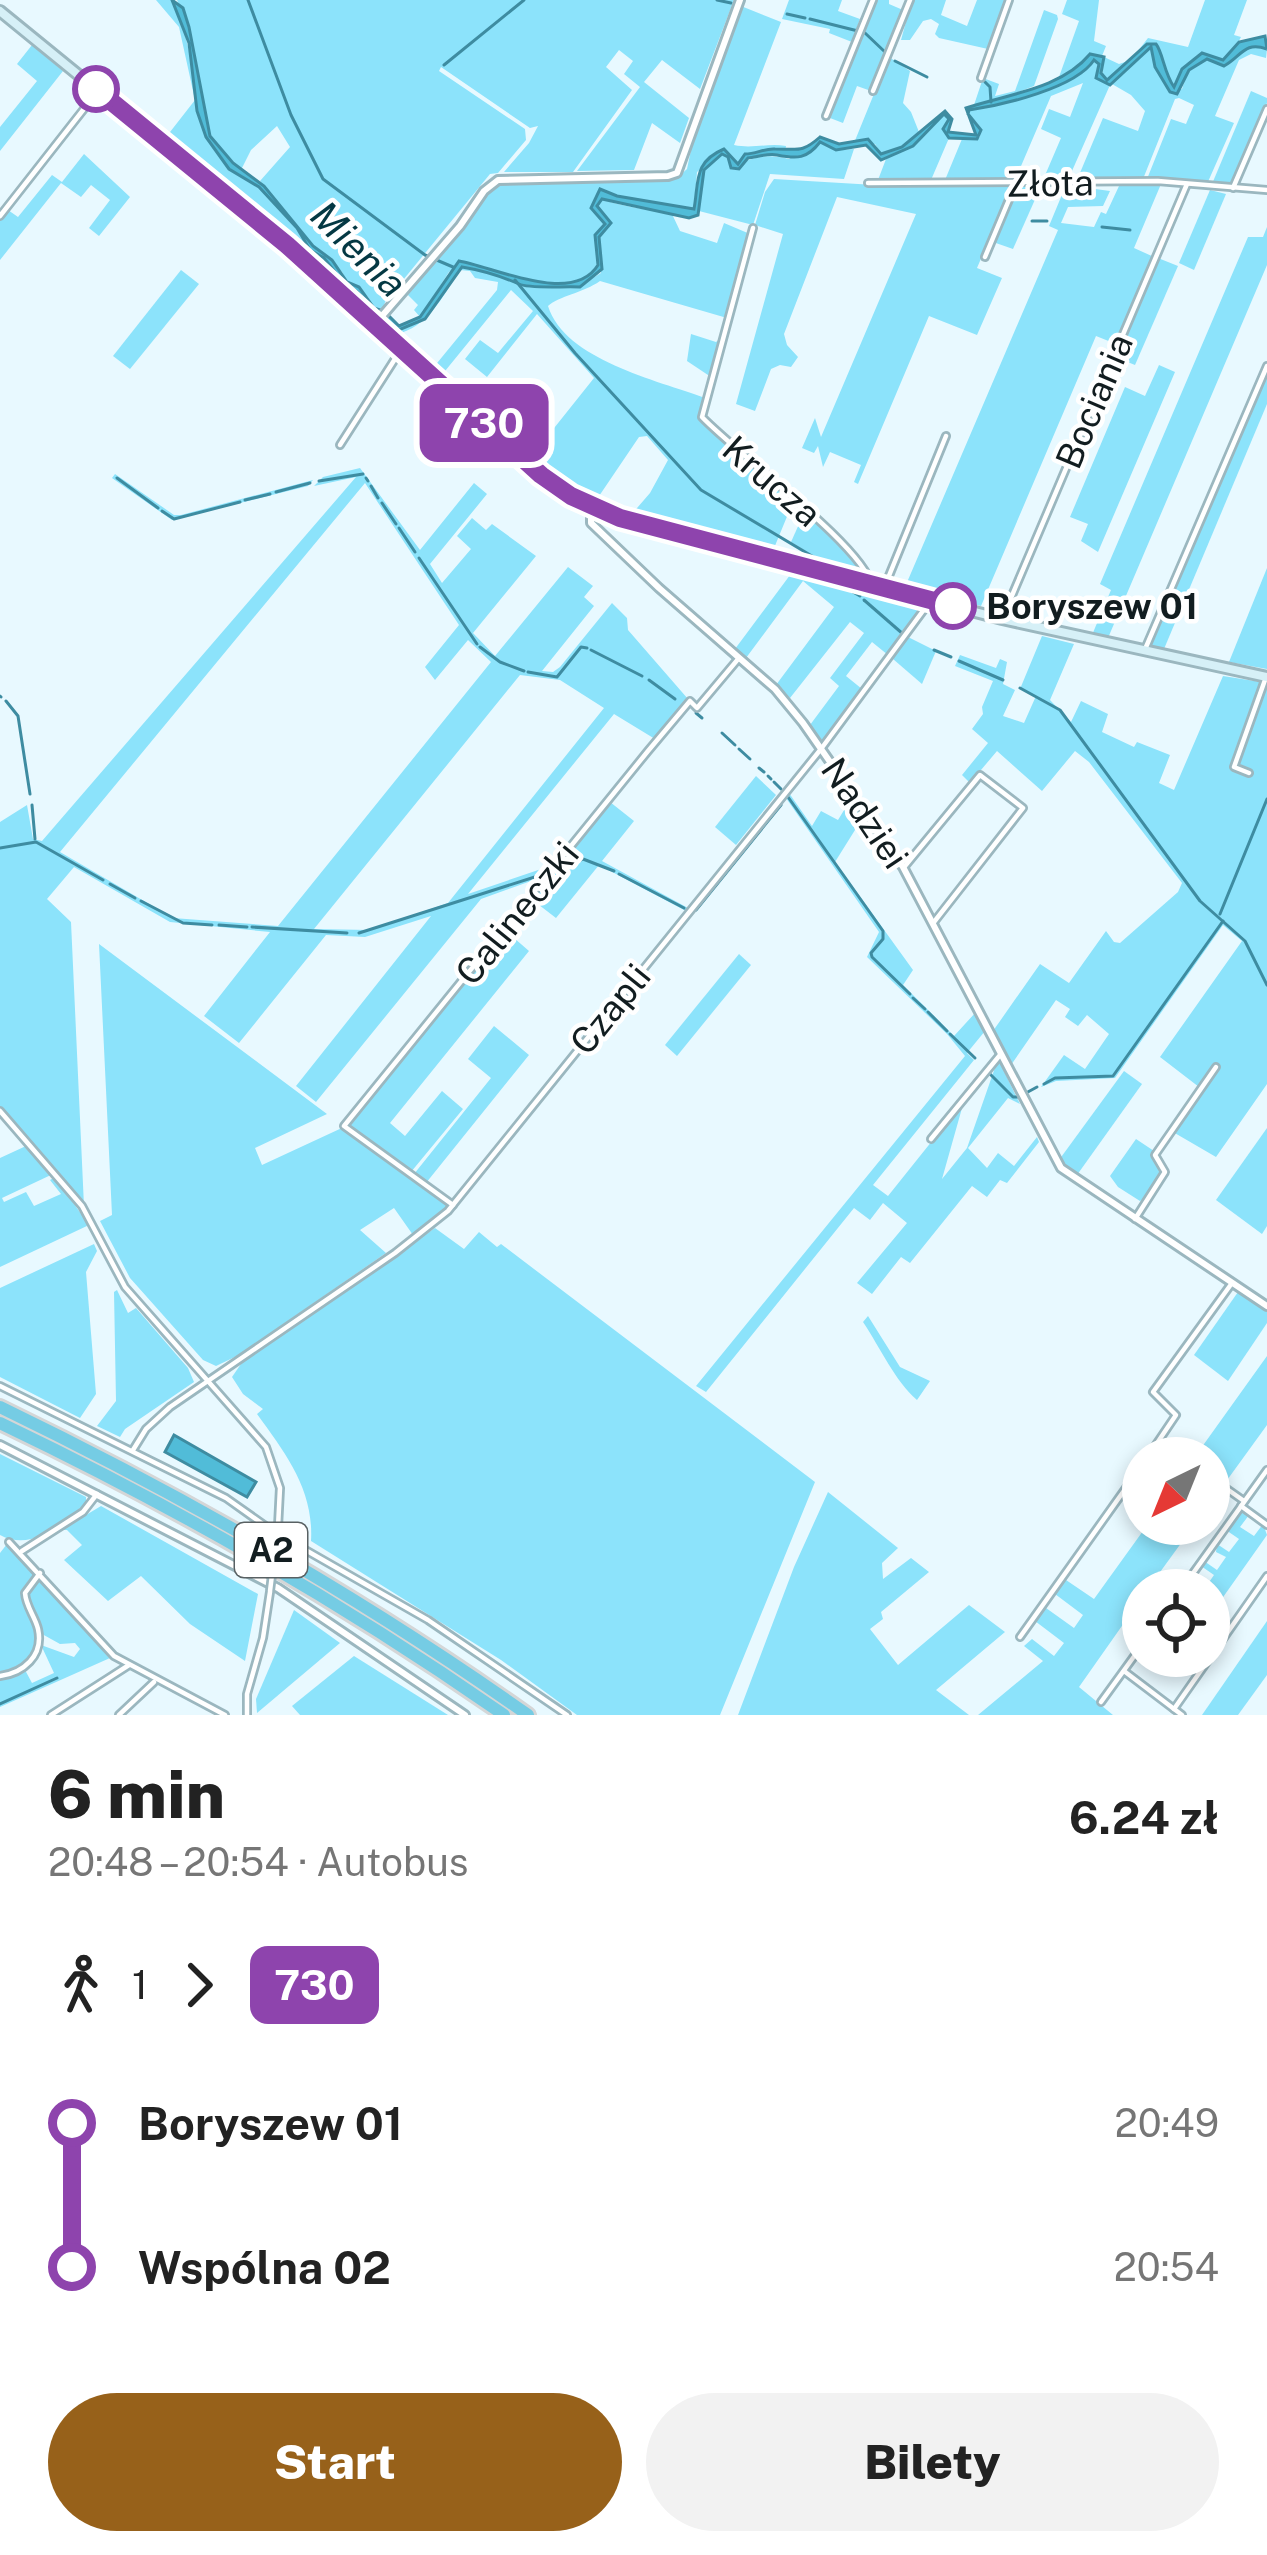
<!DOCTYPE html>
<html lang="pl">
<meta charset="utf-8">
<style>
body{margin:0;font-family:"Public Sans",sans-serif;background:#f2f2f2;color:#222;height:100vh;display:flex;flex-direction:column;font-size:45px;white-space:nowrap}
*{box-sizing:border-box;margin:0}
p{font-size:39px;color:#767676}
.icon{flex:none;width:66px;height:66px;fill:none;stroke:currentColor;stroke-width:2;stroke-linecap:round;stroke-linejoin:round}
.map{position:relative;height:1715px;overflow:hidden}
.drawer{display:flex;flex-direction:column;background:#fff;flex:1}
.drawer>*{flex:none}
.badge{padding:0 24px;border-radius:18px;font-size:42px;line-height:78px}
.needle{width:78px;rotate:223deg}
.fabs{position:absolute;left:1122px;top:1437px;display:grid;gap:24px}
.fabs a{display:grid;place-items:center;width:108px;height:108px;border-radius:50%;background:#fff;box-shadow:0 6px 18px #0003;font-size:60px}
.map>.badge{position:absolute;translate:-50% -50%;box-shadow:0 0 0 6px #fff}
.legs{display:flex;align-items:center;gap:18px;height:132px;padding:0 48px;font-size:39px}
.legs p{margin-inline-start:auto}
.headline{display:flex;align-items:center;justify-content:space-between;height:204px;padding:0 48px}
h1{font-size:66px;font-weight:800;line-height:90px}
.button{display:flex;gap:24px;margin-top:auto;padding:24px 48px}
.button a{flex:1;height:138px;border-radius:72px;background:#97611a;color:#fff;font-size:48px;font-weight:800;line-height:138px;text-align:center}
.button a+a{background:#f2f2f2;color:#222}
ul{padding:0 48px;list-style:none}
li{display:flex;align-items:center;gap:42px;height:144px;font-size:45px}
li i{display:grid;place-items:center;width:18px;height:100%;margin:0 15px;background:currentColor}
li i::after{content:'';width:30px;height:30px;margin:-15px;border:9px solid;border-radius:50%;background:#fff}
li p{margin-inline-start:auto}
li:first-child i{background:linear-gradient(#0000 50%,currentColor 0)}
li:last-child i{background:linear-gradient(currentColor 50%,#0000 0)}
.map>svg:first-child{display:block}
.green{fill:#8ce3fb;fill-rule:evenodd}
.water{fill:#51bcd8;stroke:#3e8ca1;stroke-width:3}
.lines{fill:none;stroke-linecap:round;stroke-linejoin:round}
.stream{stroke:#3e8ca1;stroke-width:3}
.minor-casing{stroke:#9bb7bf;stroke-width:10}
.tertiary-casing{stroke:#9bb7bf;stroke-width:12}
.secondary-casing{stroke:#9bb7bf;stroke-width:14}
.motorway-casing{stroke:#d4d6d7;stroke-width:18}
.minor{stroke:#fff;stroke-width:4.5}
.tertiary{stroke:#fff;stroke-width:6}
.secondary{stroke:#d6f0f7;stroke-width:8}
.motorway{stroke:#75cce4;stroke-width:12}
.minor-bridge-casing{stroke:#9bb7bf;stroke-width:10;stroke-linecap:butt}
.minor-bridge{stroke:#fff;stroke-width:4.5}
.line-1-casing{stroke:#fff;stroke-width:27}
.line-1{stroke:#8e44ad;stroke-width:18}
.stop-1-dot{fill:#fff;stroke:#8e44ad;stroke-width:6}
.labels{text-anchor:middle;stroke-width:9;stroke-linejoin:round;paint-order:stroke}
.shield{fill:#fff;stroke:#596163;stroke-width:3}
.shield-label{font-size:33px;font-weight:bold;fill:#121d20}
.street-label{font-size:36px;fill:#121d20;stroke:#fff}
.stop-label{font-size:36px;font-weight:bold;fill:#121d20;stroke:#fff;text-anchor:start}
.water-label{font-size:39px;font-style:italic;fill:#043843;stroke:#fff}
</style>
<div class="map">
<svg width="1267" height="1715" viewBox="0 0 1267 1715">
<rect width="100%" height="100%" fill="#e8f9ff"/>
<g class="green">
<path d="M156 0H172L179 10 213 149 229 169 259 187 297 228 310 250 324 258 348 287 360 294 373 312 379 314 376 318 288 238 163 141 195 100 179 27Z"/>
<path d="M177 0H734L700 89 662 60 644 82 689 118 680 143 652 123 634 170 577 171 640 87 624 74 633 61 619 50 606 67 632 90 573 172H504L529 143 538 126 530 128 441 67 439 71 525 129 526 140 498 173 490 174 385 302 383 311 374 308 368 297 347 282 342 272 313 246 260 181 290 147 277 126 251 150 241 170 210 136 189 27Z"/>
<path d="M789 0H842L838 11 860 19 852 42 829 33 830 29 782 19Z"/>
<path d="M875 0H889V4L903 10 871 91 857 86 843 123 830 118Z"/>
<path d="M912 0H946L941 15 967 26 977 0H1007L988 49 939 38 935 34 939 24 931 19 923 21 910 40H901Z"/>
<path d="M1067 0H1099L1094 41 1106 46 1102 56 1091 54 1075 72 1059 77 1079 21 1062 14Z"/>
<path d="M1205 0H1247L1234 35 1241 37 1233 52 1223 60 1202 53 1178 76 1174 87 1161 64V51L1147 44C1136 59 1120 64 1109 80L1102 77 1104 57 1119 64 1131 60 1148 38 1188 47Z"/>
<path d="M741 6 781 22 734 145C752 149 768 143 786 146L785 152C768 146 746 153 737 164L724 149 697 172 694 208 617 196 600 190 591 208 605 224 595 235 598 265C577 301 498 273 466 262L449 272 420 317 414 310 418 305 407 294 492 189 510 181 677 178 687 169 697 121Z"/>
<path d="M1044 10 1057 15 1058 19 1034 86 988 104 974 105 983 78 999 84 995 96 1015 91Z"/>
<path d="M1254 44 1267 49 1266 58 1251 54 1239 60 1215 116 1234 123 1207 184 1147 179 1171 119 1186 124 1194 105 1179 98 1175 99 1143 179 1077 180 1103 118 1138 131 1145 111 1131 95 1112 84C1122 68 1137 63 1148 48L1155 51V67L1170 92 1182 89C1187 74 1191 64 1207 59L1224 66 1243 48Z"/>
<path d="M32 45 63 71 0 151V127L37 81 17 64Z"/>
<path d="M889 57 910 71 903 103 911 112 919 132 902 147 881 154 875 144 854 143Z"/>
<path d="M1094 60 1099 64 1096 74 1110 85 1068 180H1043L1061 138 1041 129 1049 109 1070 117 1083 83 1051 96 1015 180H945L962 139 980 137 978 124 968 114 969 110C1002 105 1077 88 1094 60Z"/>
<path d="M1251 91 1267 98V103L1232 185 1212 184Z"/>
<path d="M947 114 949 119 943 129 949 138 931 180H878L886 159C908 146 928 139 941 115Z"/>
<path d="M820 142 836 150 854 149 844 179 770 174 753 225 699 211 704 170 722 154 728 157 731 168C752 157 766 153 789 159Z"/>
<path d="M84 154 130 197 99 236 89 228 110 200 91 185 81 197 61 183 0 260V220L8 210 18 217 52 175 62 182Z"/>
<path d="M774 179 875 185 1012 186 977 268 1002 278 977 335 929 316 858 484 854 482 861 465 830 452 823 467 818 446 814 453 802 448 815 418 821 437 916 214 837 197 784 334 787 345 798 357 791 367 780 365 771 369 755 411 736 404 783 234 755 225 765 192Z"/>
<path d="M1161 184 1134 248 1154 257 1116 344 1096 336 981 606 905 587 1058 230 1049 226 1066 185 1110 191 1103 206 1068 207 1061 223 1094 227 1101 212 1106 214 1119 186Z"/>
<path d="M1020 186H1041L1013 249 993 242Z"/>
<path d="M1210 190 1226 194 1194 270 1179 263Z"/>
<path d="M602 199C618 206 652 210 672 214L680 231 717 243 724 223 750 234 727 318 600 281C583 293 559 296 548 306 565 360 657 380 705 398L700 418 793 502 772 553 631 515 650 493 668 460 647 436 639 437 595 502 565 486 531 457 594 378 537 314 487 377 465 359 480 340 498 353 533 311 511 290 441 376 433 368 497 290 498 282 475 278 470 271 460 270C441 299 429 326 395 335L381 320 383 318 390 328C428 336 439 288 462 267 508 275 556 304 601 273L599 237 610 223 597 206Z"/>
<path d="M1267 227V265L1108 638 1092 635 1111 590 1100 584 1248 237H1263Z"/>
<path d="M1158 258 1178 266 1135 365 1115 357Z"/>
<path d="M181 270 199 284 130 369 113 356Z"/>
<path d="M691 334 716 342 721 338 711 377 687 361Z"/>
<path d="M1159 365 1175 372 1098 552 1081 541 1088 524 1070 517 1125 387 1145 396Z"/>
<path d="M1267 370V404L1164 649 1149 646Z"/>
<path d="M360 468 420 550 474 483 487 494 430 564 442 583 471 549 457 536 472 518 486 530 492 524 536 556 473 633 495 656 568 567 593 586 584 597 594 606 542 671 553 672 560 667 612 603 627 618 628 630 688 699 655 739 614 714 468 894 553 865 545 876 481 899 316 1102 296 1086 431 916 365 937 326 935 239 1043 204 1016 270 932 170 922 74 867 47 899 71 922 84 1206 0 1107V822L27 805 33 839 42 841 356 477 314 486 323 477ZM365 483 459 625 425 667 435 680 468 640 491 662 278 926 173 918 60 852ZM520 675 560 680 604 708 448 903 370 930 314 929Z"/>
<path d="M115 474 174 515H181L313 480 308 486 172 520 112 478Z"/>
<path d="M804 513 846 547 867 576 821 561 791 542Z"/>
<path d="M1267 568V669L1229 662Z"/>
<path d="M793 571 924 605 888 655 872 642 846 676 862 689 822 743 810 725 839 686 830 678 864 633 850 622 790 698 776 685 834 607 803 581 746 658 735 649Z"/>
<path d="M1042 636 1074 644 1050 700 1071 722 1081 701 1108 714 1102 732 1134 747 1137 742 1170 755 1159 783 1174 790 1223 676 1267 683V1084L1216 1157 1173 1132 1218 1066 1214 1065 1199 1087 1160 1057 1242 941 1223 925 1115 1078 1056 1081 1041 1087 1064 1055 1085 1069 1109 1034 1087 1015 1078 1026 1065 1017 1070 1009 1056 1000 1011 1065 993 1031 1040 964 1069 983 1106 931 1114 942 1120 943 1178 892 1182 883 1089 762 1075 751 1042 791 997 751 970 783 962 775 988 743 972 729 983 714 982 707 993 681 955 666 960 655 996 668 1000 659 1007 662 1003 684 1015 690 1003 716 1024 723 1036 696 1020 689Z"/>
<path d="M908 637 936 651 922 684 893 659Z"/>
<path d="M756 776 776 795 736 845 715 827Z"/>
<path d="M789 793 812 826 821 811 838 820 852 797 865 814 835 862 913 970 903 985 954 1036 976 1012 985 1031 967 1053 974 1060 873 1185 888 1196 964 1101 942 1179 967 1148 998 1059 1020 1104 1008 1098 968 1148 987 1168 998 1153 1014 1166 1037 1137 1039 1142 1007 1183 1000 1180 987 1197 972 1186 910 1263 901 1257 872 1294 857 1283 907 1223 883 1203 870 1220 854 1208 706 1392 696 1386 965 1056 947 1034 867 957 879 932 786 798Z"/>
<path d="M610 802 634 821 602 861 688 908 686 911 599 865 556 918 530 898Z"/>
<path d="M506 931 529 951 390 1123 405 1136 442 1091 463 1109 411 1172 350 1127V1120Z"/>
<path d="M99 944 327 1114 255 1148 262 1165 344 1127 449 1204 430 1224 413 1235 394 1208 360 1230 386 1253 239 1355 216 1366 203 1360 130 1278 100 1221 112 1215Z"/>
<path d="M739 954 751 965 677 1056 665 1045Z"/>
<path d="M494 1026 529 1055 426 1183 414 1174 491 1078 468 1059Z"/>
<path d="M1124 1071 1142 1084 1077 1175 1059 1160Z"/>
<path d="M1267 1128V1226L1262 1234 1216 1200Z"/>
<path d="M1136 1139 1154 1151 1152 1155 1163 1170 1145 1198 1140 1201 1118 1187 1110 1176Z"/>
<path d="M26 1146 53 1174 2 1198 4 1202 26 1192 34 1206 61 1194 50 1180 55 1177 89 1225 0 1267V1158Z"/>
<path d="M435 1228 464 1249 479 1232 497 1247 501 1244 815 1482 720 1715H577L501 1660 311 1541C314 1490 286 1454 257 1414L263 1409 243 1394 232 1377 243 1361Z"/>
<path d="M94 1244 97 1251 86 1272 96 1394 80 1418 0 1377V1288Z"/>
<path d="M117 1290 128 1313 136 1308 188 1368 194 1382 125 1429 120 1437 97 1426 116 1401 114 1292Z"/>
<path d="M1238 1292 1267 1312V1323L1228 1381 1194 1355Z"/>
<path d="M868 1316 900 1367 930 1381 917 1400C895 1381 881 1349 863 1322Z"/>
<path d="M1267 1356V1425L1209 1505V1458H1194Z"/>
<path d="M0 1454 86 1497V1505C62 1525 31 1552 0 1535Z"/>
<path d="M828 1492 898 1548 882 1563 883 1579 911 1558 929 1572 881 1612 883 1619 870 1629 898 1665 969 1605 1005 1632 936 1690 969 1715H738L794 1567Z"/>
<path d="M101 1506 258 1594 245 1661 190 1624 141 1576 108 1601 64 1560 82 1545 67 1530H61Z"/>
<path d="M1239 1512 1249 1515 1240 1527 1254 1536 1263 1524 1267 1535 1209 1617V1590H1194L1190 1582 1197 1580 1205 1588 1214 1575 1201 1566 1204 1561 1217 1570 1226 1557 1216 1552 1217 1544 1229 1552 1239 1539 1226 1530Z"/>
<path d="M1148 1524H1195L1147 1590H1143V1596L1079 1687 1113 1715H978L1043 1661 1024 1646 1032 1639 1054 1656 1064 1643 1035 1621 1046 1608 1074 1628 1083 1615 1055 1594 1066 1580 1094 1599Z"/>
<path d="M7 1544 36 1572C8 1601 31 1606 36 1635 34 1656 22 1671 0 1673V1553Z"/>
<path d="M41 1578 110 1658 0 1707V1678L25 1670 32 1683 54 1673 41 1645 74 1657 80 1649 75 1643 60 1644 42 1634C37 1612 16 1594 41 1578Z"/>
<path d="M294 1610 340 1643 257 1713 256 1699Z"/>
<path d="M1267 1621V1675L1238 1715H1202Z"/>
<path d="M354 1656 448 1715H300L292 1706Z"/>
</g>
<g class="water">
<path d="M172 0 183 8 189 27 210 136 233 163 264 186 313 246 332 260 347 282 359 287 374 308 383 311 379 314 374 313 360 294 342 281 324 258 310 250 297 228 259 187 229 169 206 137 197 111 189 43Z"/>
<path d="M1265 36 1267 49C1244 41 1242 56 1224 66L1207 59 1189 70 1177 94 1170 92 1155 67 1151 47 1110 85 1096 78 1099 64 1094 60C1076 88 1003 105 969 110L968 114 981 130 977 139 949 138 943 129 949 119 944 114 913 146 881 160 866 145 836 150 820 142C807 159 797 159 777 155 768 153 757 157 748 158L739 169 731 168 728 157 722 154 704 170 698 215 689 218 602 199 597 206 611 223 599 237 602 269 580 287C565 286 529 289 519 284 503 277 480 270 462 267L425 319 394 332 384 318 387 314 399 326 420 317 459 261C494 267 573 306 598 265L595 235 605 224 591 208 600 189 617 196 694 209C699 182 693 162 724 149L738 164 745 154C756 154 765 148 775 149 798 149 802 153 820 137L839 144 868 139 881 154 902 147 945 111 952 119 948 132 976 135 966 108C1008 94 1061 89 1090 54L1104 57 1101 73 1107 80 1147 44H1156C1163 53 1164 73 1174 87L1182 69 1202 53 1223 60 1239 42Z"/>
<path d="M174 1435 256 1482 247 1497 165 1452Z"/>
</g>
<g class="lines">
<g class="stream">
<path d="M248 0 291 115 323 179 425 255 453 267"/>
<path d="M717 0 731 3"/>
<path d="M787 14 805 18"/>
<path d="M810 19 858 31"/>
<path d="M865 33 885 52"/>
<path d="M895 61 927 77"/>
<path d="M444 65 524 0"/>
<path d="M985 82 990 87 991 102"/>
<path d="M1032 221H1047"/>
<path d="M1102 227 1130 230"/>
<path d="M515 280 575 353 701 490 837 571"/>
<path d="M117 478 158 508"/>
<path d="M366 478 368 481"/>
<path d="M319 481 363 474"/>
<path d="M371 486 378 498"/>
<path d="M276 492 310 483"/>
<path d="M245 500 270 494"/>
<path d="M382 503 396 524"/>
<path d="M162 511 174 519 240 502"/>
<path d="M399 528 415 552"/>
<path d="M419 558 477 644"/>
<path d="M839 584 860 596"/>
<path d="M864 600 903 634"/>
<path d="M480 647 500 662 524 671"/>
<path d="M591 650 642 676"/>
<path d="M934 650 951 657"/>
<path d="M959 661 1003 680"/>
<path d="M528 672 557 677 581 647 587 648"/>
<path d="M649 680 675 699"/>
<path d="M1020 688 1060 710 1200 901 1245 941 1267 985"/>
<path d="M0 696 1 697"/>
<path d="M6 701 18 716 30 794"/>
<path d="M696 713 702 718"/>
<path d="M722 733 735 745"/>
<path d="M739 749 750 759"/>
<path d="M759 768 764 772"/>
<path d="M768 776 771 779"/>
<path d="M774 782 781 789"/>
<path d="M788 797 883 931V939L871 953 872 957 910 994"/>
<path d="M32 805 35 839"/>
<path d="M0 848 36 842 103 880"/>
<path d="M555 870 583 859 614 871"/>
<path d="M619 874 684 908"/>
<path d="M110 884 135 898"/>
<path d="M141 901 183 923 212 925"/>
<path d="M696 910 781 805"/>
<path d="M1220 914 1267 799"/>
<path d="M219 925 247 927"/>
<path d="M252 927 347 933"/>
<path d="M359 933 541 875"/>
<path d="M913 998 925 1009"/>
<path d="M928 1012 947 1031"/>
<path d="M950 1034 975 1058"/>
<path d="M989 1073 1013 1097H1018"/>
<path d="M1044 1084 1055 1078 1113 1076 1223 921"/>
<path d="M1026 1093 1037 1087"/>
<path d="M0 1704 57 1678"/>
</g>
<defs>
<g id="minor">
<path d="M981 78 1009 0"/>
<path d="M873 91 910 0"/>
<path d="M826 116 873 0"/>
<path d="M868 183 1158 181 1267 190"/>
<path d="M1233 188 1267 109"/>
<path d="M0 216 98 91"/>
<path d="M753 228 702 417C735 452 866 549 871 585"/>
<path d="M985 257 1016 183"/>
<path d="M340 445 402 348"/>
<path d="M884 588 946 436"/>
<path d="M1002 619 1187 184"/>
<path d="M1146 647 1267 366"/>
<path d="M1249 773 1234 767 1265 680"/>
<path d="M905 866 980 775 1023 808 934 922"/>
<path d="M0 1111 82 1206 125 1287 266 1447 280 1488 278 1527"/>
<path d="M931 1139 1000 1055"/>
<path d="M453 1205 344 1126 648 751 690 701 697 708 739 658"/>
<path d="M1135 1219 1165 1172 1155 1155 1216 1067"/>
<path d="M0 1386 226 1498 274 1532 428 1620 567 1715"/>
<path d="M133 1450 146 1429 170 1407 395 1253 448 1211 821 749 931 600"/>
<path d="M1147 1458 1176 1415 1153 1392 1232 1283"/>
<path d="M1227 1489 1244 1501"/>
<path d="M1241 1506 1267 1525"/>
<path d="M9 1542 114 1656 225 1715"/>
<path d="M22 1551 83 1512 97 1494"/>
<path d="M1181 1590 1267 1470"/>
<path d="M1020 1637 1143 1464"/>
<path d="M1124 1671 1182 1715"/>
<path d="M0 1676C23 1673 44 1656 38 1629 35 1616 26 1607 25 1593L40 1573"/>
<path d="M1101 1702 1143 1644"/>
<path d="M1174 1709 1267 1576"/>
<path d="M51 1715 129 1665"/>
<path d="M119 1715 154 1682"/>
<path d="M247 1715V1694L263 1638 270 1592"/>
</g>
<g id="tertiary">
<path d="M375 324 460 226 484 191 498 180 668 176 677 173 740 0"/>
<path d="M591 507V523L659 588 775 689 803 723 903 867 1061 1168 1267 1306"/>
<path d="M0 1445 278 1588 465 1715"/>
</g>
<path id="secondary" d="M0 11 287 245 541 474 591 507 665 531 1002 619 1267 677"/>
<g id="motorway">
<path d="M0 1407C184 1496 361 1597 528 1715"/>
<path d="M0 1423C176 1507 345 1604 504 1715"/>
</g>
</defs>
<use href="#minor" class="minor-casing"/>
<use href="#tertiary" class="tertiary-casing"/>
<use href="#secondary" class="secondary-casing"/>
<use href="#motorway" class="motorway-casing"/>
<use href="#minor" class="minor"/>
<use href="#tertiary" class="tertiary"/>
<use href="#secondary" class="secondary"/>
<use href="#motorway" class="motorway"/>
<defs>
<path id="minor-bridge" d="M270 1591 278 1527"/>
</defs>
<use href="#minor-bridge" class="minor-bridge-casing"/>
<use href="#minor-bridge" class="minor-bridge"/>
</g>
<g class="lines">
<defs>
<path id="line-1" d="M96 89 287 245 541 475 571 496 620 518 953 606"/>
</defs>
<use href="#line-1" class="line-1-casing"/>
<use href="#line-1" class="line-1"/>
</g>
<g class="stop-1-dot">
<circle cx="96" cy="89" r="21"/>
<circle cx="953" cy="606" r="21"/>
</g>
<g class="labels">
<rect class="shield" x="235" y="1523" width="72" height="54" rx="9"/>
<g class="shield-label">
<text x="271" y="1562">A2</text>
</g>
<g class="street-label">
<text transform="translate(1050 183) rotate(-1)" y="13">Złota</text>
<text transform="translate(1094 401) rotate(-67)" y="13">Bociania</text>
<text transform="translate(772 481) rotate(41)" y="13">Krucza</text>
<text transform="translate(865 813) rotate(56)" y="13">Nadziei</text>
<text transform="translate(517 913) rotate(-51)" y="13">Calineczki</text>
<text transform="translate(610 1009) rotate(-51)" y="13">Czapli</text>
</g>
<g class="stop-label">
<text x="986" y="619">Boryszew 01</text>
</g>
<g class="water-label">
<text transform="translate(359 249) rotate(45)" y="14">Mienia</text>
</g>
</g>
</svg>
<div class="fabs">
<a><svg class="needle" viewBox="-14 -14 28 28"><path d="M0-13l5 13h-10z" fill="#e53935"/><path d="M0 13l5-13h-10z" fill="#767676"/></svg></a>
<a><svg class="icon" aria-label="locate" viewBox="0 0 24 24"><circle cx="12" cy="12" r="6"/><path d="M12 2v4M12 18v4M2 12h4M18 12h4"/></svg></a>
</div>
<b class="badge" style="left:484px;top:423px;background:#8e44ad;color:#fff">730</b>
</div>
<section class="drawer">
<div class="headline"><div><h1>6 min</h1><p>20:48 – 20:54 · Autobus</p></div><b>6.24 zł</b></div>
<div class="legs"><svg class="icon" aria-label="walk" viewBox="0 0 24 24"><circle cx="13" cy="4" r="2"/><path d="M13 8l-2 6 4 7M11 14l-3 7M7 12l3-4h3l4 4"/></svg>1<svg class="icon" aria-label="forward" viewBox="0 0 24 24"><path d="M9 5l7 7-7 7"/></svg><b class="badge" style="background:#8e44ad;color:#fff">730</b></div>
<ul>
<li><i style="color:#8e44ad"></i><b>Boryszew 01</b><p>20:49</p></li>
<li><i style="color:#8e44ad"></i><b>Wspólna 02</b><p>20:54</p></li>
</ul>
<div class="button"><a>Start</a><a>Bilety</a></div>
</section>
